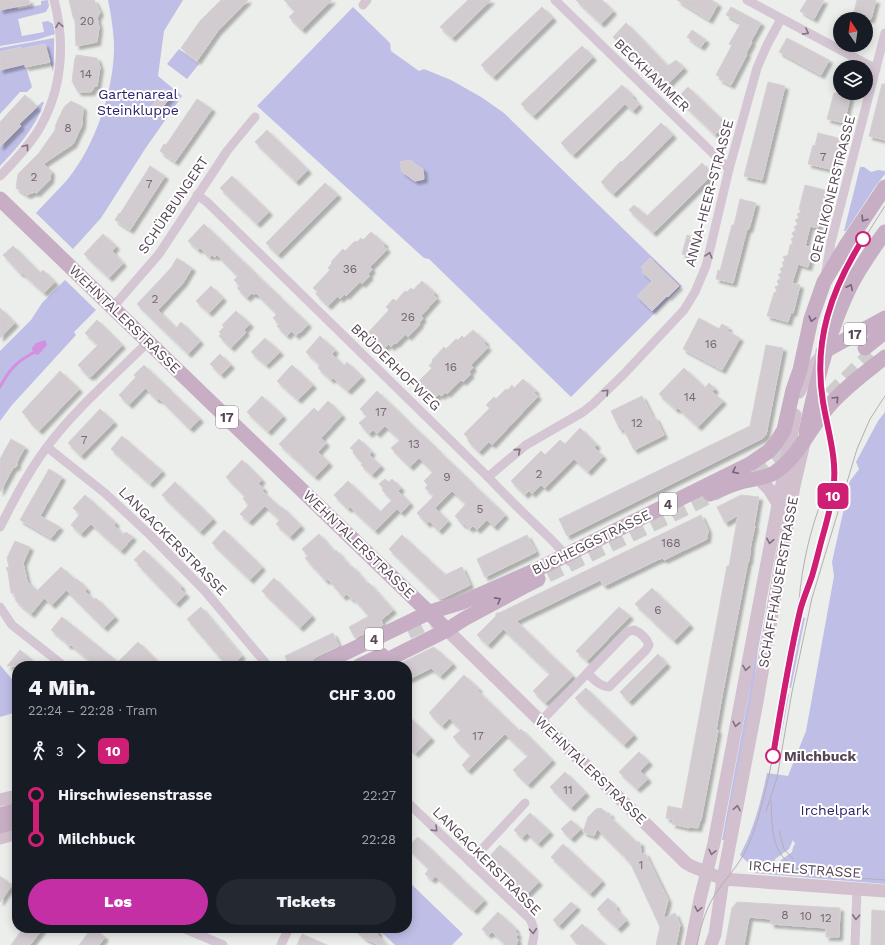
<!DOCTYPE html>
<html lang="de">
<meta charset="utf-8">
<style>
body{margin:0;font-family:"Work Sans",sans-serif;background:#242831;color:#f1f3f6;height:100vh;display:flex;flex-direction:column;font-size:15px;white-space:nowrap}
*{box-sizing:border-box;margin:0}
p{font-size:13px;color:#9ea1a6}
.icon{flex:none;width:22px;height:22px;fill:none;stroke:currentColor;stroke-width:2;stroke-linecap:round;stroke-linejoin:round}
.map{position:relative;flex:1;overflow:hidden}
.drawer{position:absolute;left:12px;top:661px;width:400px;height:272px;display:flex;flex-direction:column;background:#171b24;border-radius:16px;box-shadow:0 2px 10px #0003}
.drawer>*{flex:none}
.badge{padding:0 8px;border-radius:6px;font-size:14px;line-height:26px}
.needle{width:26px;rotate:347deg}
.buttons{position:absolute;left:833px;top:12px;display:grid;gap:8px}
.buttons a{display:grid;place-items:center;width:40px;height:40px;border-radius:50%;background:#171b24;box-shadow:0 2px 10px #0003;font-size:20px}
.map>.badge{position:absolute;translate:-50% -50%;box-shadow:0 0 0 2px #fff}
.legs{display:flex;align-items:center;gap:6px;height:44px;padding:0 16px;font-size:13px}
.legs p{margin-inline-start:auto}
.summary{display:flex;align-items:center;justify-content:space-between;height:68px;padding:0 16px}
h1{font-size:22px;font-weight:800;line-height:30px}
.primary-button{display:flex;gap:8px;margin-top:auto;padding:8px 16px}
.primary-button a{flex:1;height:46px;border-radius:24px;background:#c42fa6;color:#fff;font-size:16px;font-weight:800;line-height:46px;text-align:center}
.primary-button a+a{background:#242831;color:#f1f3f6}
ul{padding:0 16px;list-style:none}
li{display:flex;align-items:center;gap:14px;height:44px;font-size:15px}
li i{display:grid;place-items:center;width:6px;height:100%;margin:0 5px;background:currentColor}
li i::after{content:'';width:10px;height:10px;margin:-5px;border:3px solid;border-radius:50%;background:#171b24}
li p{margin-inline-start:auto}
li:first-child i{background:linear-gradient(#0000 50%,currentColor 0)}
li:last-child i{background:linear-gradient(currentColor 50%,#0000 0)}
.map>svg:first-child{display:block}
.green{fill:#bfbee7}
.water{fill:#d390df}
.lines{fill:none;stroke-linecap:round;stroke-linejoin:round}
.stream{stroke:#d390df;stroke-width:3}
.building{fill:#d2cbd0;stroke:#d6d0d4;filter:url(#shadow)}
.primary-tunnel{stroke:#cecccd;stroke-width:15;stroke-dasharray:15 8;stroke-linecap:butt}
.street{stroke:#d4c6d3;stroke-width:9}
.secondary{stroke:#d2c0cf;stroke-width:13}
.primary{stroke:#c7aec4;stroke-width:15}
.tram{stroke:#b5aeb3;stroke-width:1}
.oneway{stroke:#827380}
.oneway2{stroke:#786576}
.oneway3{stroke:#81717f}
.line-1-casing{stroke:#fff;stroke-width:9}
.line-1{stroke:#ce1f75;stroke-width:6}
.stop-1-dot{fill:#fff;stroke:#ce1f75;stroke-width:2}
.labels{text-anchor:middle;stroke-width:4;stroke-linejoin:round;paint-order:stroke}
.number-label{font-size:12px;fill:#756773}
.shield{fill:#fff;stroke:#897e87;stroke-width:1}
.shield-label{font-size:13px;font-weight:bold;fill:#564654}
.street-label{font-size:14px;fill:#564654;stroke:#fff}
.park-label{font-size:14px;fill:#2c216d;stroke:#fff}
.stop-label{font-size:14px;font-weight:bold;fill:#564654;stroke:#fff;text-anchor:start}
</style>
<div class="map">
<svg width="885" height="945" viewBox="0 0 885 945">
<defs>
<filter id="shadow"><feDropShadow dx="3.5" dy="3.5" stdDeviation="1" flood-color="#0004"/></filter>
</defs>
<rect width="100%" height="100%" fill="#eceeeb"/>
<g class="green">
<path d="M48 0 49 6 46 12 18 19 22 36 44 32 42 22 48 21 53 24 55 34 36 40 0 46V10L17 7 18 9 41 5V1Z"/>
<path d="M108 0H183L164 31 158 76 182 96 145 149 101 218 73 249 36 213C46 202 57 191 67 180 96 145 115 87 114 43 113 28 111 14 108 0Z"/>
<path d="M353 7 390 43 391 51 419 71 424 69 451 80 481 97 504 113 682 286 571 397 429 259 424 258 257 106Z"/>
<path d="M54 38V56L53 72 45 44 21 49 20 47 0 52V48Z"/>
<path d="M179 49 199 64 187 79 167 64Z"/>
<path d="M25 64 32 87 27 92H20L0 114V70Z"/>
<path d="M42 102H44C36 127 18 147 0 166V147L21 126 19 124Z"/>
<path d="M860 167H864L871 172 878 170 885 171V174L875 187 846 231H844Z"/>
<path d="M65 280 96 310 74 332 76 335 12 405 0 421V351L31 320 42 303Z"/>
<path d="M885 412V884L754 873 755 870H768L778 867 781 860 792 852 793 847 795 844 793 840 789 849 775 859 776 863C760 869 752 868 740 855 754 829 761 801 767 773L788 776 806 731 834 576 832 562 844 508 845 492 850 481 859 469 856 462 878 421Z"/>
<path d="M763 604 766 605 758 649 754 687 726 840H722L749 694 753 655Z"/>
<path d="M801 617 805 618 791 688 787 687Z"/>
<path d="M0 665 17 685V712L0 717Z"/>
<path d="M786 694H789L776 764 774 763Z"/>
<path d="M407 880 463 934 452 945H395L377 928H407Z"/>
</g>
<path class="water" d="M45 340 47 345 38 355 33 353 32 348 36 343Z"/>
<g class="lines">
<path class="stream" d="M0 387C9 370 16 362 33 353"/>
</g>
<g class="building">
<path d="M0 0H29L30 4 0 10Z"/>
<path d="M69 0H94L100 12 97 18 99 27 97 42 76 46 75 21 73 17Z"/>
<path d="M221 0H248L217 32 197 61 181 48 200 21Z"/>
<path d="M284 0H332L302 30 289 17 295 11Z"/>
<path d="M468 0H491L452 38 440 27Z"/>
<path d="M576 0H602L613 11 601 24Z"/>
<path d="M677 0H712L718 4 709 20Z"/>
<path d="M807 0H824L814 19 800 11Z"/>
<path d="M857 0H876L871 19H852Z"/>
<path d="M542 7 553 18 493 77 481 65Z"/>
<path d="M731 7 761 23 751 41 752 42 746 53 747 54 731 85 719 79 720 77 716 75 732 45 729 44 741 23 726 15Z"/>
<path d="M626 23 668 66 676 60 684 68 665 87 613 37Z"/>
<path d="M692 30 706 40 701 47 687 37Z"/>
<path d="M787 38 829 60 821 75 779 52Z"/>
<path d="M45 44 50 62 25 67V64L0 70V52L21 47V49Z"/>
<path d="M582 46 593 57 533 116 521 104Z"/>
<path d="M76 55 97 58 100 67 97 86H95L91 92H78L72 81 75 58 76 57Z"/>
<path d="M768 82 785 86 762 180 744 176Z"/>
<path d="M882 84H885V140L869 136Z"/>
<path d="M622 85 633 96 632 97 639 104 633 111 625 104 573 155 561 143Z"/>
<path d="M688 87 726 124 715 135 677 98Z"/>
<path d="M164 89 172 95 158 113 150 108Z"/>
<path d="M834 93H851L844 123 827 119Z"/>
<path d="M25 95 37 107 19 124 21 126 0 147V122Z"/>
<path d="M197 99 212 109 175 162 160 151 164 144 166 145Z"/>
<path d="M71 101 83 107 82 125 73 144 43 164 51 171 50 180 37 193 34 192 27 195 16 188 18 174 39 153 55 130 56 124 64 107Z"/>
<path d="M661 123 673 135 613 194 601 182 621 161 622 162Z"/>
<path d="M267 130 308 170 296 182 255 142Z"/>
<path d="M818 133 842 139 834 170 808 164 813 145 815 146Z"/>
<path d="M410 160 423 169 424 179 415 181 402 172 400 162Z"/>
<path d="M702 163 713 174 653 233 629 210 634 205 647 216Z"/>
<path d="M150 166 165 176 130 230 115 220 119 213 120 214Z"/>
<path d="M232 176 269 212 257 224 220 188Z"/>
<path d="M325 183 338 195 278 255 266 243Z"/>
<path d="M805 185 825 190 823 200 824 201 818 228 810 226 805 246 813 248 808 267 798 264 792 283 800 285 793 313 791 312 788 322 767 316 774 293 777 291 775 287 779 285 777 281 781 278 778 275 782 272 780 269 784 266 782 263 785 260 783 257 788 255 790 245 793 243 791 239 794 237 792 233 796 230 794 227 798 224 795 220 799 218 797 214 801 212 799 209Z"/>
<path d="M740 199 756 203 749 229H747L733 283 716 279 718 270 720 271 732 225H734Z"/>
<path d="M204 224 308 324 300 333 299 332 296 336 291 331 287 336 277 326 279 324 273 318 277 314 256 293 254 295 252 293 247 298 237 288 240 286 234 280 238 276 217 255 215 257 212 255 209 257 200 248 198 250 188 241Z"/>
<path d="M371 232 385 244 383 246 387 249 370 267 372 270 368 274 370 276 362 284 360 282 346 296 345 294 340 299 338 296 328 306 316 294 318 292 313 288 330 270 328 268 332 263 331 262 343 249 345 251 355 241 357 242 361 238 363 240Z"/>
<path d="M103 234 116 246 112 251 123 263 109 278 84 254Z"/>
<path d="M687 235 697 238 692 257 682 254Z"/>
<path d="M13 246 40 273 43 270 55 282 44 293 22 273 21 274 3 255Z"/>
<path d="M177 258 192 268 183 283 158 310 176 328 181 322 200 341 188 354 137 304 171 268Z"/>
<path d="M650 258 679 286 668 297 667 296 652 311 637 296 652 281 642 272 644 270 641 267Z"/>
<path d="M422 281 435 293 433 295 437 298 421 316 423 318 419 323 420 324 408 337 406 334 396 344 395 343 391 347 388 344 379 354 367 343 369 342 364 337 389 310 386 307 393 299 396 301 405 291 407 292 411 288 413 290Z"/>
<path d="M211 286 223 298 209 313 196 301Z"/>
<path d="M0 308 15 323 0 338Z"/>
<path d="M236 311 250 324 244 330 246 332 231 348 219 336 221 334 219 332 224 327 222 325Z"/>
<path d="M699 318 719 329 722 324 729 328 727 331 740 338 722 370 683 349Z"/>
<path d="M97 320 122 345 92 376H88L78 365 98 345 85 333Z"/>
<path d="M473 330 486 342 484 344 488 347 471 365 473 368 469 372 471 374 463 382 461 380 447 394 446 392 441 396 439 394 430 403 418 392 419 390 414 386 432 368 429 366 433 361 432 360 444 347 446 349 456 339 458 340 462 336 464 338Z"/>
<path d="M320 336 335 350 332 354 344 366 347 362 362 377 348 391 333 378 331 380 318 368 320 365 306 352Z"/>
<path d="M265 338 280 352 266 365 251 352Z"/>
<path d="M766 345 783 348 766 435 763 438 567 536 559 519 750 426Z"/>
<path d="M220 354 231 365 221 375 210 364Z"/>
<path d="M144 365 200 419 190 429 162 401 158 398 157 400 145 388 129 405 119 395 136 377 134 375Z"/>
<path d="M292 365 313 385 298 400 277 381Z"/>
<path d="M684 368 705 388 709 383 715 389 712 392 723 401 698 427 678 408 676 410 659 394Z"/>
<path d="M60 371 79 389 39 431 28 420 29 419 22 412Z"/>
<path d="M523 379 536 391 534 393 538 396 492 445 489 442 479 452 468 441 469 439 464 434 490 408 486 405 494 397 496 399 506 389 508 390 512 385 514 388Z"/>
<path d="M377 391 505 515 494 527 487 520 477 530 473 526 470 529 464 524 463 525 455 516 466 504 452 491 435 508 448 521 439 531 429 521 427 524 417 513 434 496 425 488 428 485 424 481 433 472 419 458 410 467 391 448 400 440 385 426 377 434 373 430 369 434 359 423 367 416 360 409Z"/>
<path d="M262 396 283 416 268 432 247 412Z"/>
<path d="M642 396 653 418 655 417 664 435 634 450 623 428 620 430 611 411Z"/>
<path d="M328 401 342 415 321 438 326 443 318 452 329 463 315 477 279 444 314 408 318 412Z"/>
<path d="M100 409 114 422 81 456 68 443Z"/>
<path d="M580 428 597 445 594 448 603 456 588 472 574 459 545 488 541 485 532 494 529 490 525 495 511 481 541 451 545 455 560 440 565 444Z"/>
<path d="M122 436 162 471 150 484 111 449Z"/>
<path d="M11 439 25 447 17 462V466L13 468 0 492V459Z"/>
<path d="M359 439 372 452 369 455 381 466 372 475 361 465 363 463 353 453 354 451 350 448Z"/>
<path d="M242 460 262 480 258 483 264 489 262 491 281 508 282 507 301 526 290 537 276 524 280 520 265 506 249 522 240 514 249 505 243 499 245 496 226 477Z"/>
<path d="M49 469 62 477 40 516 60 527 51 538 20 520Z"/>
<path d="M385 479 389 482 392 479 401 488 398 491 410 503 401 513 397 509 375 531 350 507 348 509 334 495 348 481 380 512 392 500 382 490 383 488 379 484Z"/>
<path d="M175 482 213 519 200 532 162 495Z"/>
<path d="M85 495 116 523 114 525 123 535 126 532 133 537 121 551 91 524 81 534 71 525 80 514 73 508Z"/>
<path d="M741 495 759 497 754 526H755L751 543 749 561H748L722 696 716 730H718L701 820H700L698 828 689 827V828L672 824 673 820 666 818 668 806 682 809 727 566H729L738 515 725 523 717 507Z"/>
<path d="M701 515 708 530 707 539 664 560 663 558 657 560 606 585H603L600 580 516 621 573 676 545 703 533 691 550 674 503 629 488 645 477 635 496 616V613H499Z"/>
<path d="M224 530 262 567 250 580 212 543Z"/>
<path d="M319 534 334 552 336 550 351 568 352 566 367 584 369 583 393 610 381 620 383 625 355 638 349 627 369 616 353 598 351 599 347 594 343 597 328 579 326 581 305 558 308 556 302 549Z"/>
<path d="M402 535 445 575 462 567 470 585 443 598H439L389 549Z"/>
<path d="M527 535 536 552 485 577 477 559Z"/>
<path d="M15 541 30 547 23 563 27 581 37 591 61 567 76 580 77 579 87 589 85 591 94 600 96 598 115 617 104 628 66 590 52 605 44 598 31 614 16 601 14 593H11L8 572 6 568 9 567 7 558Z"/>
<path d="M144 550 182 587 180 589 186 594 176 604 138 565 139 564 134 560Z"/>
<path d="M274 578 312 616 300 628 262 591Z"/>
<path d="M652 588 690 625 674 641 635 604Z"/>
<path d="M201 607 242 656 230 666H227L187 619Z"/>
<path d="M619 607 630 616 587 661 576 651Z"/>
<path d="M62 617 118 662 138 642 162 666H96L90 663 89 660 71 645H67L65 641 51 630Z"/>
<path d="M333 633 339 646 314 658 310 663 304 666H289L285 656Z"/>
<path d="M434 647 453 664 440 676 431 668 407 680V666H395Z"/>
<path d="M20 650 39 666H7Z"/>
<path d="M658 654 667 664 629 702 620 692Z"/>
<path d="M464 675 479 689 477 690 519 731 521 729 552 760 528 785 513 770 528 756 505 734 468 771 462 765 471 755 453 737 461 730 449 718 442 726 429 713Z"/>
<path d="M586 688 634 735 624 745 575 698Z"/>
<path d="M407 715 431 738 415 754 407 746Z"/>
<path d="M639 752 649 762 640 771 648 779 637 789 619 772Z"/>
<path d="M565 772 586 793 571 808 550 787Z"/>
<path d="M601 808 606 813H610V817L636 842H640L641 854 645 853 668 900 663 919 675 913 680 925 676 945H656L660 927 629 860 628 861 624 856 597 829 594 836 583 832 588 817 596 809Z"/>
<path d="M530 813 550 832 538 844 527 833 522 838 514 830Z"/>
<path d="M571 820 581 829 571 839 561 829Z"/>
<path d="M418 837 484 900 474 911 435 876 432 880 425 874 429 869 407 847Z"/>
<path d="M563 844 602 881 590 894 551 857Z"/>
<path d="M500 845 539 882 526 895 488 858Z"/>
<path d="M0 876 12 885 0 902Z"/>
<path d="M608 898 616 906V909L622 915 626 921 618 929 597 909Z"/>
<path d="M571 902 577 907 559 926 553 920Z"/>
<path d="M737 902 840 908 839 937H826V928L771 924V919L749 917 744 945H725L732 908Z"/>
<path d="M872 910 885 911V945H871Z"/>
<path d="M498 912 516 929 515 931 518 934 516 937 518 940 516 945H506L492 932 488 935 482 929Z"/>
<path d="M582 924 605 945H579L570 936Z"/>
<path d="M23 928H43L30 945H11Z"/>
<path d="M92 928 105 937 99 945H79Z"/>
<path d="M354 928H375L379 932 377 934 387 945H379L364 938Z"/>
<path d="M302 934 327 945H297Z"/>
</g>
<g class="lines">
<g class="primary-tunnel">
<path d="M830 395 871 354"/>
<path d="M527 585 698 502 752 473 776 455 797 435"/>
<path d="M408 632 445 614"/>
</g>
<g class="street">
<path d="M555 0 729 169"/>
<path d="M747 0 876 69"/>
<path d="M363 5 367 0"/>
<path d="M0 176C14 162 27 148 38 131 62 91 66 44 54 0"/>
<path d="M197 195 207 202 488 477C503 493 518 508 534 523 547 536 561 547 570 562"/>
<path d="M826 271 831 242 885 33"/>
<path d="M113 307 159 254 227 151 255 117"/>
<path d="M47 447 106 494 150 535 205 591 268 666"/>
<path d="M488 477 526 445 583 412 593 404 624 374 684 310 695 292 706 266 729 169 757 68 767 45 781 19"/>
<path d="M0 527C14 500 28 472 47 447 75 409 115 375 149 341"/>
<path d="M0 607 12 625 64 666"/>
<path d="M541 721 627 632 634 630C641 633 646 637 649 645L646 650 609 687C599 686 594 679 587 673"/>
<path d="M407 802 530 919C535 929 535 934 532 945"/>
<path d="M470 862 525 803"/>
<path d="M183 928 223 945"/>
<path d="M281 945 289 928"/>
<path d="M855 945 857 889"/>
</g>
<g class="secondary">
<path d="M799 392 809 371 825 352"/>
<path d="M758 478 769 489 777 502"/>
<path d="M447 630 686 863 691 866 723 879 885 891"/>
<path d="M0 800 17 796"/>
<path d="M0 838 17 833"/>
<path d="M691 945 700 899 714 843 795 415"/>
<path d="M711 945 715 934 723 879 757 702 794 486 804 443"/>
</g>
<g class="primary">
<path d="M0 199 447 630"/>
<path d="M865 348 885 332"/>
<path d="M823 352 885 318"/>
<path d="M806 432C815 387 829 330 849 289 859 268 872 250 885 232"/>
<path d="M710 494C721 489 733 484 744 481 754 479 765 478 774 473 798 458 809 429 828 407 844 388 865 373 885 357"/>
<path d="M318 666 430 612 463 602 538 569 750 464 769 451 776 443 784 430 793 390 800 370 811 319 824 282 845 247 885 187"/>
<path d="M359 666 382 655"/>
<path d="M375 666 447 630 464 619 538 579"/>
<path d="M0 815 17 810"/>
<path d="M0 826 17 821"/>
</g>
<g class="tram">
<path d="M799 601C802 565 810 530 823 497"/>
<path d="M771 801C772 816 771 833 777 847 789 875 819 876 845 878 858 878 872 879 885 880"/>
<path d="M766 811 777 778 792 692 812 598 857 449 870 419 885 396"/>
<path d="M779 831 784 849 794 860"/>
<path d="M697 945C701 925 706 907 718 890 725 880 734 870 741 859 752 841 758 820 763 800 779 738 786 674 800 612 803 599 808 587 812 575 817 561 820 547 824 533 827 519 832 505 833 491 838 458 827 427 822 394 812 320 847 265 885 206"/>
</g>
</g>
<defs><path id="oneway-chevron" d="M-2-3.5L2.5 0L-2 3.5" fill="none" stroke-width="1.6" stroke-linecap="round" stroke-linejoin="round"/></defs>
<g class="oneway">
<use href="#oneway-chevron" transform="translate(59 25) rotate(-99)"/>
<use href="#oneway-chevron" transform="translate(806 32) rotate(28)"/>
<use href="#oneway-chevron" transform="translate(26 147) rotate(-52)"/>
<use href="#oneway-chevron" transform="translate(709 255) rotate(-74)"/>
<use href="#oneway-chevron" transform="translate(606 392) rotate(-45)"/>
<use href="#oneway-chevron" transform="translate(518 451) rotate(-40)"/>
<use href="#oneway-chevron" transform="translate(435 829) rotate(44)"/>
<use href="#oneway-chevron" transform="translate(856 917) rotate(93)"/>
<use href="#oneway-chevron" transform="translate(533 931) rotate(85)"/>
</g>
<g class="oneway2">
<use href="#oneway-chevron" transform="translate(864 219) rotate(123)"/>
<use href="#oneway-chevron" transform="translate(850 287) rotate(-64)"/>
<use href="#oneway-chevron" transform="translate(812 319) rotate(105)"/>
<use href="#oneway-chevron" transform="translate(836 399) rotate(-46)"/>
<use href="#oneway-chevron" transform="translate(735 471) rotate(154)"/>
<use href="#oneway-chevron" transform="translate(498 600) rotate(-29)"/>
</g>
<g class="oneway3">
<use href="#oneway-chevron" transform="translate(770 541) rotate(101)"/>
<use href="#oneway-chevron" transform="translate(746 668) rotate(101)"/>
<use href="#oneway-chevron" transform="translate(736 724) rotate(101)"/>
<use href="#oneway-chevron" transform="translate(737 808) rotate(-79)"/>
<use href="#oneway-chevron" transform="translate(712 852) rotate(103)"/>
<use href="#oneway-chevron" transform="translate(698 909) rotate(101)"/>
</g>
<g class="lines">
<defs>
<path id="line-1" d="M773 756C781 707 789 658 800 611 803 599 808 588 812 576 816 563 819 549 823 535 827 521 831 506 833 491 838 461 828 432 823 402 813 341 831 290 863 239"/>
</defs>
<use href="#line-1" class="line-1-casing"/>
<use href="#line-1" class="line-1"/>
</g>
<g class="stop-1-dot">
<circle cx="863" cy="239" r="7"/>
<circle cx="773" cy="756" r="7"/>
</g>
<g class="labels">
<g class="number-label">
<text x="87" y="25">20</text>
<text x="86" y="78">14</text>
<text x="68" y="132">8</text>
<text x="823" y="161">7</text>
<text x="34" y="181">2</text>
<text x="149" y="188">7</text>
<text x="350" y="273">36</text>
<text x="155" y="303">2</text>
<text x="408" y="321">26</text>
<text x="711" y="348">16</text>
<text x="451" y="371">16</text>
<text x="690" y="401">14</text>
<text x="381" y="416">17</text>
<text x="637" y="427">12</text>
<text x="84" y="444">7</text>
<text x="414" y="448">13</text>
<text x="539" y="478">2</text>
<text x="447" y="481">9</text>
<text x="480" y="513">5</text>
<text x="671" y="547">168</text>
<text x="658" y="614">6</text>
<text x="478" y="740">17</text>
<text x="568" y="794">11</text>
<text x="641" y="869">1</text>
<text x="785" y="919">8</text>
<text x="806" y="920">10</text>
<text x="826" y="922">12</text>
</g>
<g class="shield">
<rect x="844" y="323" width="22" height="22" rx="3"/>
<rect x="216" y="406" width="22" height="22" rx="3"/>
<rect x="659" y="493" width="18" height="22" rx="3"/>
<rect x="365" y="628" width="18" height="22" rx="3"/>
</g>
<g class="shield-label">
<text x="855" y="339">17</text>
<text x="227" y="422">17</text>
<text x="668" y="509">4</text>
<text x="374" y="644">4</text>
</g>
<g class="street-label">
<text transform="translate(652 75) rotate(44)" y="5">BECKHAMMER</text>
<text transform="translate(832 189) rotate(-76)" y="5">OERLIKONERSTRASSE</text>
<text transform="translate(709 193) rotate(-75)" y="5">ANNA-HEER-STRASSE</text>
<text transform="translate(173 205) rotate(-56)" y="5">SCHÜRBUNGERT</text>
<text transform="translate(125 319) rotate(44)" y="5">WEHNTALERSTRASSE</text>
<text transform="translate(396 367) rotate(44)" y="5">BRÜDERHOFWEG</text>
<text transform="translate(173 541) rotate(45)" y="5">LANGACKERSTRASSE</text>
<text transform="translate(591 542) rotate(-26)" y="5">BUCHEGGSTRASSE</text>
<text transform="translate(359 544) rotate(44)" y="5">WEHNTALERSTRASSE</text>
<text transform="translate(778 582) rotate(-80)" y="5">SCHAFFHAUSERSTRASSE</text>
<text transform="translate(591 770) rotate(44)" y="5">WEHNTALERSTRASSE</text>
<text transform="translate(487 861) rotate(45)" y="5">LANGACKERSTRASSE</text>
<text transform="translate(805 869) rotate(4)" y="5">IRCHELSTRASSE</text>
</g>
<g class="park-label">
<text x="138" y="99">Gartenareal<tspan x="138" dy="16">Steinkluppe</tspan></text>
<text x="835" y="815">Irchelpark</text>
</g>
<g class="stop-label">
<text x="784" y="761">Milchbuck</text>
</g>
</g>
</svg>
<div class="buttons">
<a><svg class="needle" viewBox="-14 -14 28 28"><path d="M0-13l5 13h-10z" fill="#e53935"/><path d="M0 13l5-13h-10z" fill="#9ea1a6"/></svg></a>
<a><svg class="icon" aria-label="layers" viewBox="0 0 24 24"><path d="M12 4l9 5-9 5-9-5zM3 14l9 5 9-5"/></svg></a>
</div>
<b class="badge" style="left:833px;top:496px;background:#ce1f75;color:#fff">10</b>
<section class="drawer">
<div class="summary"><div><h1>4 Min.</h1><p>22:24 – 22:28 · Tram</p></div><b>CHF 3.00</b></div>
<div class="legs"><svg class="icon" aria-label="walk" viewBox="0 0 24 24"><circle cx="13" cy="4" r="2"/><path d="M13 8l-2 6 4 7M11 14l-3 7M7 12l3-4h3l4 4"/></svg>3<svg class="icon" aria-label="forward" viewBox="0 0 24 24"><path d="M9 5l7 7-7 7"/></svg><b class="badge" style="background:#ce1f75;color:#fff">10</b></div>
<ul>
<li><i style="color:#ce1f75"></i><b>Hirschwiesenstrasse</b><p>22:27</p></li>
<li><i style="color:#ce1f75"></i><b>Milchbuck</b><p>22:28</p></li>
</ul>
<div class="primary-button"><a>Los</a><a>Tickets</a></div>
</section>
</div>
